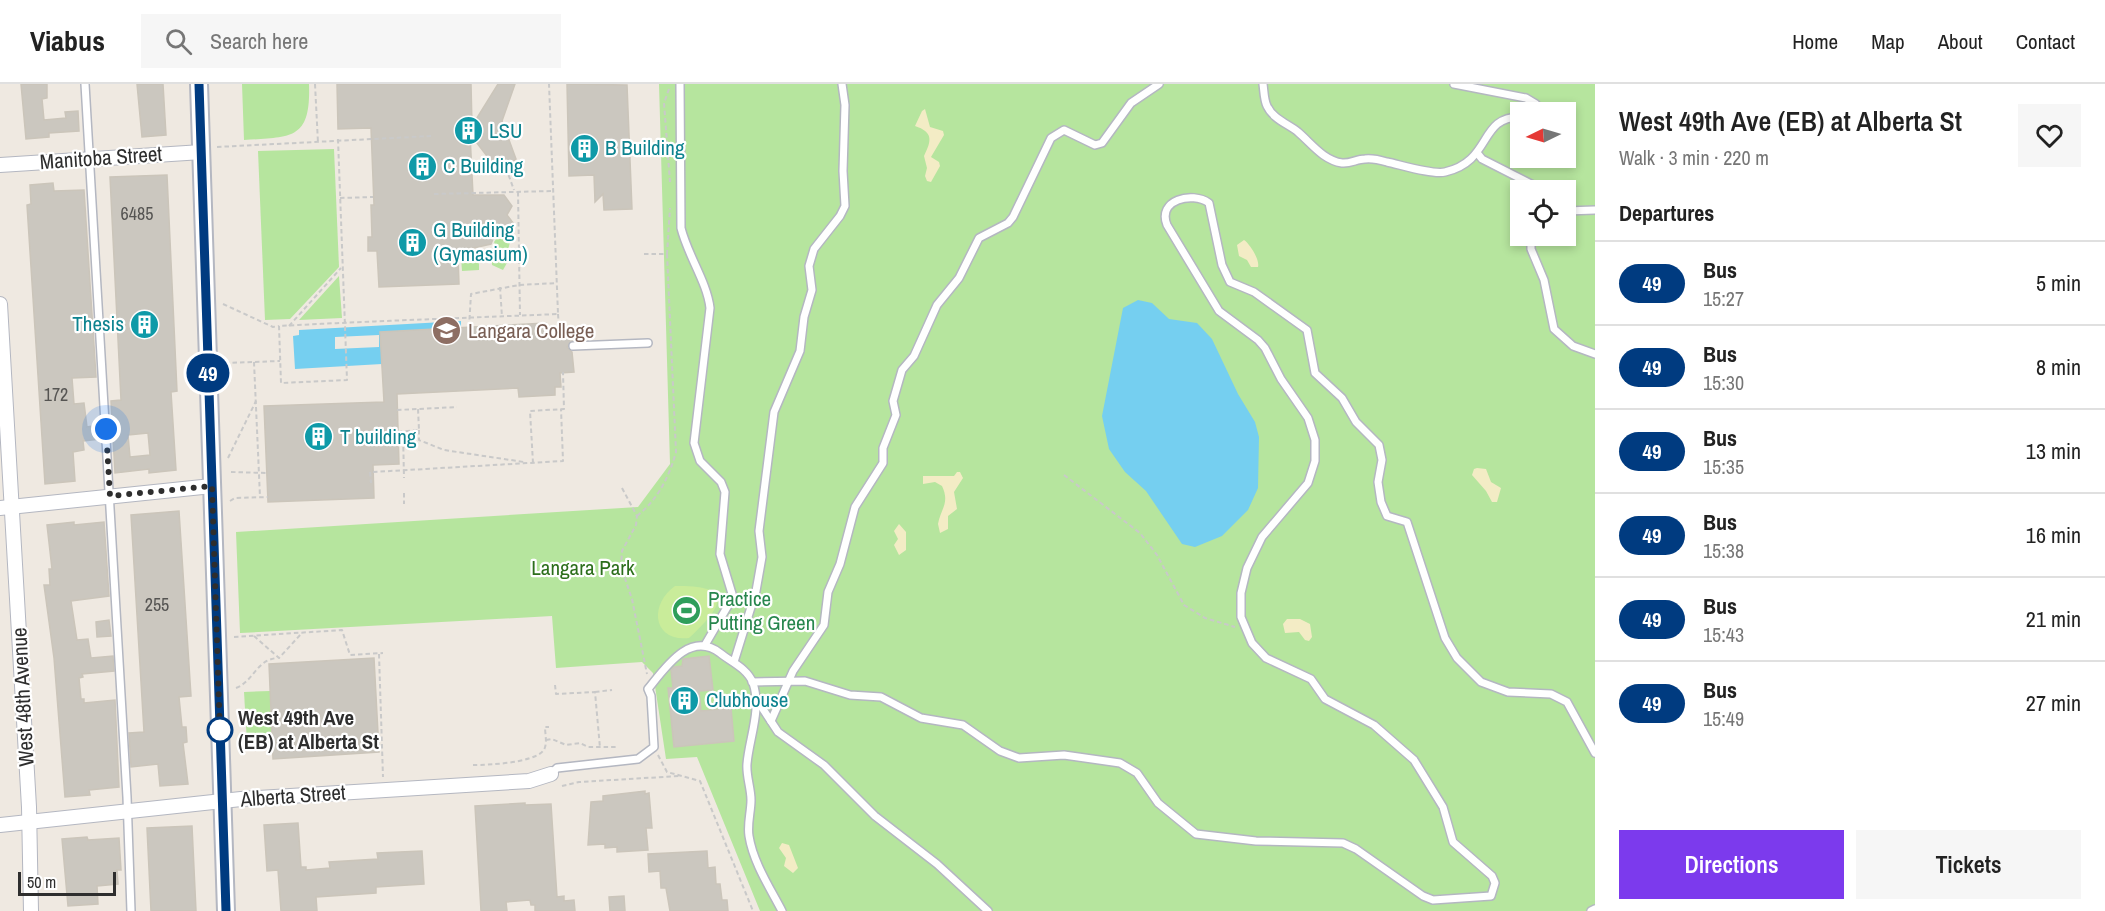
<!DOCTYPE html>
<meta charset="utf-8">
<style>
body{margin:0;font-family:"Archivo Narrow",sans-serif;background:#f6f6f6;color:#222;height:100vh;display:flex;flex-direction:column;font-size:22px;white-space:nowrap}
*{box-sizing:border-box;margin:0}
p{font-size:20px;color:#767676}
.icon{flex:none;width:33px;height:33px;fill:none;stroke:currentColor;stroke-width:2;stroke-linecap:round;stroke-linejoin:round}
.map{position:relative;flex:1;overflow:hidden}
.details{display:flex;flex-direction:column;background:#fff;width:510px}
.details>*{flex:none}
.badge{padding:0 12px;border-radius:20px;font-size:21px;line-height:39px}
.needle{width:39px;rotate:265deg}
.buttons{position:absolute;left:1510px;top:18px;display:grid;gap:12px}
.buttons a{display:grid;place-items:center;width:66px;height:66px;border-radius:0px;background:#fff;box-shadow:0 3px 9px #0003;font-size:30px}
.scale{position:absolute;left:18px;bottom:15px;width:98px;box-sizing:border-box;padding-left:6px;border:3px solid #2e2e2e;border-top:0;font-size:16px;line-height:21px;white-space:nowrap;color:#2e2e2e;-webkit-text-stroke:4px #fff;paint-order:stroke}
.you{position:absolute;width:30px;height:30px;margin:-15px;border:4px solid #fff;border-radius:50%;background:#1a73e8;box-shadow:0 0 0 9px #1a73e833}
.map>.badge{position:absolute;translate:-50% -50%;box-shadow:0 0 0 3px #fff}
h2{padding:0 24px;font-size:22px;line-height:54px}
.round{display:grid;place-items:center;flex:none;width:63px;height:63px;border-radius:0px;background:#f6f6f6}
.overview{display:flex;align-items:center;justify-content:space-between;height:102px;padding:0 24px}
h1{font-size:28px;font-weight:600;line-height:45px}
.cta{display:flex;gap:12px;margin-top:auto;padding:12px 24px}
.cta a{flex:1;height:69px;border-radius:0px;background:#7c3aed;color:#fff;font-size:24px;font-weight:600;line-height:69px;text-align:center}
.cta a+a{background:#f6f6f6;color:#222}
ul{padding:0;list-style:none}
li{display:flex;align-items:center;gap:18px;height:84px;padding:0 24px;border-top:2px solid #e0e0e0}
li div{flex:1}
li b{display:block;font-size:22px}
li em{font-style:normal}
li .badge{min-width:66px;font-weight:700;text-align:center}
header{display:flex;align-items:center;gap:36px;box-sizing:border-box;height:84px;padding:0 30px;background:#fff;border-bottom:2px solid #e0e0e0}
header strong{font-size:28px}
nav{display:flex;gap:33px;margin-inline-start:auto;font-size:21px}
.search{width:420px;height:54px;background:#f6f6f6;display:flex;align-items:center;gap:15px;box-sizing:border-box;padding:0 21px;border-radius:0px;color:#767676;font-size:22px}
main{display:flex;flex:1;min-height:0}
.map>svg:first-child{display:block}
.green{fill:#b6e59e;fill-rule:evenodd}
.sand{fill:#f3ecc5}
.pitch{fill:#c9ec9a}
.water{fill:#75cff0;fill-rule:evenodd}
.building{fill:#cbc7bf;stroke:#cbc5ba;stroke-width:1.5;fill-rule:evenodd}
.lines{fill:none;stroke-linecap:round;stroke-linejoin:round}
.service-casing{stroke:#b4b7c1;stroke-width:10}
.minor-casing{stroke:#b4b7c1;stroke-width:16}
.tertiary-casing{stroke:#b4b7c1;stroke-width:20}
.path{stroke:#c9c9c9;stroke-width:2;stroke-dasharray:4.5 3;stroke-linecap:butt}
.service{stroke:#fff;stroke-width:7}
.minor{stroke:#fff;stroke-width:14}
.tertiary{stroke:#fff;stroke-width:16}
.line-casing{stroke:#fff;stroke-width:14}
.line{stroke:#003b80;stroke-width:9}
.walk{stroke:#2e2e2e;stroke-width:6;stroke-dasharray:0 10.8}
.stop-dot{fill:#fff;stroke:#003b80;stroke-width:3}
.labels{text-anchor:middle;stroke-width:4.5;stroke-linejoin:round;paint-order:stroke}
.number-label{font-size:18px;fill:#555452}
.culture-label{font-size:21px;fill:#0d838f;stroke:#fff;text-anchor:start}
.street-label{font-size:21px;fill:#2e2e2e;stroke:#fff}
.education-label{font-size:21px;fill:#785e54;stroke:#fff;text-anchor:start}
.park-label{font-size:21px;fill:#2c6e1b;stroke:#fff}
.leisure-label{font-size:21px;fill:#27864d;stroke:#fff;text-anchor:start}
.stop-label{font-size:21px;font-weight:bold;fill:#2e2e2e;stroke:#fff;text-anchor:start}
</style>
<header>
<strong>Viabus</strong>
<div class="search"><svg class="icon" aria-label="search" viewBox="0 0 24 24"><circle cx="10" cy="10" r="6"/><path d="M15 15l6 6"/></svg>Search here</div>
<nav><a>Home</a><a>Map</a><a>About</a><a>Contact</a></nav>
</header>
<main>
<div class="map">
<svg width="1595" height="827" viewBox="0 0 1595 827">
<rect width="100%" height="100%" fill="#efe9e1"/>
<g class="green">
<path d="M242 0H309C311 56 292 53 244 56Z"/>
<path d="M659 0H1595V827H760L697 673 666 675 653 589 642 578 556 584 552 532 240 549 236 448 638 423 670 380ZM1521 28H1566V74H1521ZM1521 106H1566V152H1521Z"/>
<path d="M334 65 339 183 290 235 265 236 258 67Z"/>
<path d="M504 149 511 154 508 166 512 170 503 186 492 181V167L496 163 494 158 500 150Z"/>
<path d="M479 172V186L462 187 461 173Z"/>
<path d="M339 192 342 234 299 236Z"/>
<path d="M270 607 272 661 255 662 247 659 244 608Z"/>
</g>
<g class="sand">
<path d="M925 25 930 43 943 47 944 51 931 73 939 78 940 82 931 98 927 97 925 92 927 84 924 72C932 56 933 48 915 42L922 27Z"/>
<path d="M1244 156C1250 160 1260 176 1258 183H1251L1247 176 1239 172 1237 161Z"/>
<path d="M1477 384 1486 385 1491 398 1501 404 1497 418H1492L1486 407 1472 391 1474 385Z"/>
<path d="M957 388H960L963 394 954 408 957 425 948 432V445L940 449 938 440C941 424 950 419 942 402L935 398 923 400V392H954Z"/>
<path d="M899 440 906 448V466L899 471 894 461 898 455 894 447Z"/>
<path d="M1287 535H1300L1310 540 1312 553 1309 557 1305 556 1299 548 1285 549 1283 540Z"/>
<path d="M782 759 789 761 798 784 793 789 784 782 786 774 779 764Z"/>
</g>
<path class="pitch" d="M675 502C737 501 722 523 689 554 652 558 649 520 675 502Z"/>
<g class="water">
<path d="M1138 216 1152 219 1169 235 1197 239 1212 255 1238 310 1255 338 1259 353 1258 404 1248 426 1222 452 1195 463 1182 460 1146 407 1125 388 1109 365 1102 332 1123 224Z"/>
<path d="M461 237V244L382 280 295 285 293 252 299 251V246ZM379 251V263L335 265V253Z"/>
</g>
<g class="building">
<path d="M21 0H47V14L42 15 44 36 66 34 65 28 78 27 79 47 49 49V53L26 55Z"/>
<path d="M137 0H163L166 51 142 53Z"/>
<path d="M337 0H471L472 42 498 0H515L502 37 516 75 500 89 470 50 473 111H504L512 122 507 131 514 140 510 147H496L491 160 460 167 458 172 459 200 379 203 377 167H368V153H372L371 121H374L371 44 338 45Z"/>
<path d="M567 0 627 1 632 125 604 126 603 110 595 118 594 91 569 92Z"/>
<path d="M167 91 177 307 171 308 176 386 149 389V385L115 389 111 317 121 316 110 93ZM148 349 150 371 130 373 128 351Z"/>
<path d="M53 99 54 107 84 106 96 293 72 294 74 320 84 319 87 343 99 341 100 355 83 357 84 366 73 368 75 397 45 400 27 121 31 120 30 101Z"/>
<path d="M546 239V245L571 244 572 257 567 263 572 268 574 288 560 289 561 303H555V311L519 313 518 304 397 310 399 380 373 381 374 414 268 418 264 322 384 318 380 248Z"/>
<path d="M179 427 191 612 179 613 182 643H186L187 658 183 659 188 700 160 702 158 680 131 683 129 649 144 648 131 431Z"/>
<path d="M74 438V441L104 438 109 512 71 517 77 556 88 555 91 574 113 572 114 587 82 590 83 593 79 594 81 615H84V619L115 616 119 703 89 706 90 711 65 713 54 574 44 501H50L49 485H52L47 441Z"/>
<path d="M109 536 111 552 97 553 96 538Z"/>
<path d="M709 572 713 606 699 607 701 627 731 624 734 657 674 663 668 604H673L671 586 674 583 682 582 683 575Z"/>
<path d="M374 574 379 668 273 675 269 580Z"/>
<path d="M645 707V710L649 709 652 744H646L648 766 617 768V763L605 764V760L588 761 591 718 603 717V712Z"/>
<path d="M525 719V721L551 720 557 813 564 812V817L574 816 575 827H535V821H531L530 816 506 818 507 827H481L475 722Z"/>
<path d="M298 739 301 783H306V786L330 784 329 778 378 775 377 769 422 767 424 800 376 803V809L316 813 317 827H281L278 786 267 787 264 741Z"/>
<path d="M192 742 196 827H151L147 744Z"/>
<path d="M87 753 88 756 119 754 121 786H117L118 800 97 802 98 820 68 822 62 755Z"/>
<path d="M707 767 708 784 715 783 716 800H720L722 816H727L728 827H670L666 804H661L660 787 649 788 648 770Z"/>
<path d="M624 812 625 827H610L609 813Z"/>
</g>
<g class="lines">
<defs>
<g id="service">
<path d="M85 0 127 713 131 827"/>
<path d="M680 0 681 144C688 172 707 198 710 224L694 359 700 377 721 398 725 408 720 470 733 513 705 561"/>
<path d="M1263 0C1264 7 1264 16 1267 22 1273 35 1288 40 1298 48 1312 60 1323 76 1342 79 1350 80 1357 75 1365 75 1372 74 1380 76 1387 78 1401 81 1433 91 1445 88 1493 77 1478 32 1521 33"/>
<path d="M1454 0 1526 14 1536 20 1535 28"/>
<path d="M1478 70 1482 75 1543 106"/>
<path d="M1566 127 1595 126"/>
<path d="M1531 152V165L1544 196 1554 245 1573 262 1595 270"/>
<path d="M573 262 648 259"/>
<path d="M734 578 756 507 762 473 759 447 774 328 800 267 804 233 812 206 809 182 814 165 840 132 845 122 843 87 845 21 842 0"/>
<path d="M752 598 805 597 850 611 881 613 921 634 963 641 1000 667 1019 674 1064 671 1120 679 1137 689 1158 719 1196 750 1256 757 1343 759 1356 765 1423 812 1433 816 1491 812 1495 799 1492 792 1453 758 1443 723 1414 676 1374 641 1325 615 1311 595 1266 574 1252 559 1241 533V509L1247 484 1262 453 1308 399 1315 377V356L1308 334 1281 295 1265 264 1258 256 1219 227 1167 141C1157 116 1192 107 1209 119L1222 181 1230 198 1254 208 1307 246 1315 289 1342 314 1356 338 1379 361 1382 376 1378 398 1381 418 1387 432 1407 438 1445 554 1457 574 1481 598 1508 608 1551 610 1567 618 1595 669"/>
<path d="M755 613 778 648 824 681 875 732 937 780 988 827"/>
<path d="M771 637 793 587 824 541 828 508 840 480 855 423 883 379V364L896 331 893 317 902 286 914 272 937 221 959 194 979 154 1008 139 1013 133 1051 54 1064 46 1095 61 1102 59 1131 19 1159 0"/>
<path d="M551 690 557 684 638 675 654 663 651 612 648 605C665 584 690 546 720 569 731 578 747 584 753 599 762 626 749 654 747 680 746 692 751 704 751 716 751 728 747 740 749 752 753 778 770 804 782 827"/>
<path d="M1591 827 1595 825"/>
</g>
<g id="minor">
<path d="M0 81 202 68"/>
<path d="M0 220 29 723 31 827"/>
<path d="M0 424 212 402"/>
<path d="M0 741 241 715 529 697 551 690"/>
</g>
<path id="tertiary" d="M199 0 226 827"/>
</defs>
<use href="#service" class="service-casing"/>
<use href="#minor" class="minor-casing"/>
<use href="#tertiary" class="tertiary-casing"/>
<g class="path">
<path d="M315 0 318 59"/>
<path d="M669 5 664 19 670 98"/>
<path d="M338 55 347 296 281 299 279 242C372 237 465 234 558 230L549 0"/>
<path d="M217 63 431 52"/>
<path d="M506 84 514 106"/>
<path d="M518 108 520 231"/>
<path d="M434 110 553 107"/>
<path d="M340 114 373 113"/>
<path d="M644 170H667L670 124"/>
<path d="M500 203 502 233"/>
<path d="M223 220 273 243 278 242"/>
<path d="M558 230 559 244"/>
<path d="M289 242 341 184"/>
<path d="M469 243 471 210 519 201 557 199"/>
<path d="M254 278 260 413"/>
<path d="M225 279 280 277"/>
<path d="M397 326 457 323"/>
<path d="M419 346V356L444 366 524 378"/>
<path d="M398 348 419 346 418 325"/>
<path d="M403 348 404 394"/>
<path d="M228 374 256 317"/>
<path d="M533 379 530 327 564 325 563 288"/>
<path d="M231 388 267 389"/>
<path d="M370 388 371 399"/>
<path d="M373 388 563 377 561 325"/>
<path d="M1064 391 1140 449 1157 471 1184 521 1205 534 1235 543"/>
<path d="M622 404 637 432 636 441 622 467 621 483 632 515 647 590"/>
<path d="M404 409V420"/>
<path d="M230 417 235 414 268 413"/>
<path d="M637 432C657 416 669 394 676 368L667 170"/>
<path d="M254 552 279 574 301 550"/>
<path d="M234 553 342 546 350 571 383 569"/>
<path d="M379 570 383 693"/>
<path d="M555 601 556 610 595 608 600 664"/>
<path d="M236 604C254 597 256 576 277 574"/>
<path d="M595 608 612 606"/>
<path d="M546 656 552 655 566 661 580 659 588 663H616"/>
<path d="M658 671 667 688 700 697 753 827"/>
<path d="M473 681C489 681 532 679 543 667 548 661 545 650 545 643H549"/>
<path d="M562 702 579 698 679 692"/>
</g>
<use href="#service" class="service"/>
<use href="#minor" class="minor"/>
<use href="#tertiary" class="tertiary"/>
</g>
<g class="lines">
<defs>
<path id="line" d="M199 0 226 827"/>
</defs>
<use href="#line" class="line-casing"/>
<use href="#line" class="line"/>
<path class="walk" d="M106 345 110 412 212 402 220 651V646"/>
</g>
<defs>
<symbol id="building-disc" viewBox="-11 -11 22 22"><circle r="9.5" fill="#0f9aa8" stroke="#fff"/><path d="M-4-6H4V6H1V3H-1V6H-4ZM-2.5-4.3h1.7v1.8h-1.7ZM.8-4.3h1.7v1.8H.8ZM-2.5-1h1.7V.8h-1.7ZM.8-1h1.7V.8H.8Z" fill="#fff"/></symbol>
<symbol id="university-disc" viewBox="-11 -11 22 22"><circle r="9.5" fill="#8d6e63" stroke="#fff"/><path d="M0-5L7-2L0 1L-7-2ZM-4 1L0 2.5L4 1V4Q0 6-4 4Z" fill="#fff"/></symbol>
<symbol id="stadium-disc" viewBox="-11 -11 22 22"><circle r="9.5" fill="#2e9e5b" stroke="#fff"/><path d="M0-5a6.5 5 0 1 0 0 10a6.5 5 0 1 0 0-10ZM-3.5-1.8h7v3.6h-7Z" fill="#fff"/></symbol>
</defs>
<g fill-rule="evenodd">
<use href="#building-disc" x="452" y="30" width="33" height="33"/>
<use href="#building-disc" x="568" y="48" width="33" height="33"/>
<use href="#building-disc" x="406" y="66" width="33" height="33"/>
<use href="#building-disc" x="396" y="142" width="33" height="33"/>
<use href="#building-disc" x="128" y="224" width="33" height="33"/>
<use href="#university-disc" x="430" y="230" width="33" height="33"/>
<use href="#building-disc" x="302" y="336" width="33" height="33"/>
<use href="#stadium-disc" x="670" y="510" width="33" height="33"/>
<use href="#building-disc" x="668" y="600" width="33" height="33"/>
</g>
<circle class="stop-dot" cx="220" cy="646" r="12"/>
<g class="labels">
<g class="number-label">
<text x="137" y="136">6485</text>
<text x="56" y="317">172</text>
<text x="157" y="527">255</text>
</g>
<g class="culture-label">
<text x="489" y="54">LSU</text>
<text x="605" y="71">B Building</text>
<text x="443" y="89">C Building</text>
<text x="433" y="153">G Building<tspan x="433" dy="24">(Gymasium)</tspan></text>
<text x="124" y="247" text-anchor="end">Thesis</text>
<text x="340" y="360">T building</text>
<text x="706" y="623">Clubhouse</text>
</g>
<g class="street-label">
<text transform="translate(101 74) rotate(-4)" y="7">Manitoba Street</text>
<text transform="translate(23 613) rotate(-93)" y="7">West 48th Avenue</text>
<text transform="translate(293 712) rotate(-4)" y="7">Alberta Street</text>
</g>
<g class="education-label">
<text x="468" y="254">Langara College</text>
</g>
<g class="park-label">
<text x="583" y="491">Langara Park</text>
</g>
<g class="leisure-label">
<text x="708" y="522">Practice<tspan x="708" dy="24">Putting Green</tspan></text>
</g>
<g class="stop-label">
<text x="238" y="641">West 49th Ave<tspan x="238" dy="24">(EB) at Alberta St</tspan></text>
</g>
</g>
</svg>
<div class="buttons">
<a><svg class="needle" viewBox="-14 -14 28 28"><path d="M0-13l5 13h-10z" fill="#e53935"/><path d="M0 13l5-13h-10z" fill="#767676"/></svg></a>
<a><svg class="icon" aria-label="locate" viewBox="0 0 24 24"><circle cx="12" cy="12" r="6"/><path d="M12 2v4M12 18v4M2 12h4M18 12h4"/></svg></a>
</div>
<div class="scale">50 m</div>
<div class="you" style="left:106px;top:345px"></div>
<b class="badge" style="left:208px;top:289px;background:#003b80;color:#fff">49</b>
</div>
<section class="details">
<div class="overview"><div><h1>West 49th Ave (EB) at Alberta St</h1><p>Walk · 3 min · 220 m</p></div><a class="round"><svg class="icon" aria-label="heart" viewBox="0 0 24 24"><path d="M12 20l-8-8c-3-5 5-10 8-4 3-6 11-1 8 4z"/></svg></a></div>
<h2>Departures</h2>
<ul>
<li><span class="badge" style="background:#003b80;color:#fff">49</span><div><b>Bus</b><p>15:27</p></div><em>5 min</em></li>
<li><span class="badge" style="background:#003b80;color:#fff">49</span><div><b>Bus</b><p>15:30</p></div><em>8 min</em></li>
<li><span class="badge" style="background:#003b80;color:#fff">49</span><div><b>Bus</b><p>15:35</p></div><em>13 min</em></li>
<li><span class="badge" style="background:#003b80;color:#fff">49</span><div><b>Bus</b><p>15:38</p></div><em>16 min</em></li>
<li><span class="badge" style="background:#003b80;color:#fff">49</span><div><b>Bus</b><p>15:43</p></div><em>21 min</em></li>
<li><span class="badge" style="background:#003b80;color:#fff">49</span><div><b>Bus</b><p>15:49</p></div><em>27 min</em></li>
</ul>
<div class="cta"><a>Directions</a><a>Tickets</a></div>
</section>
</main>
